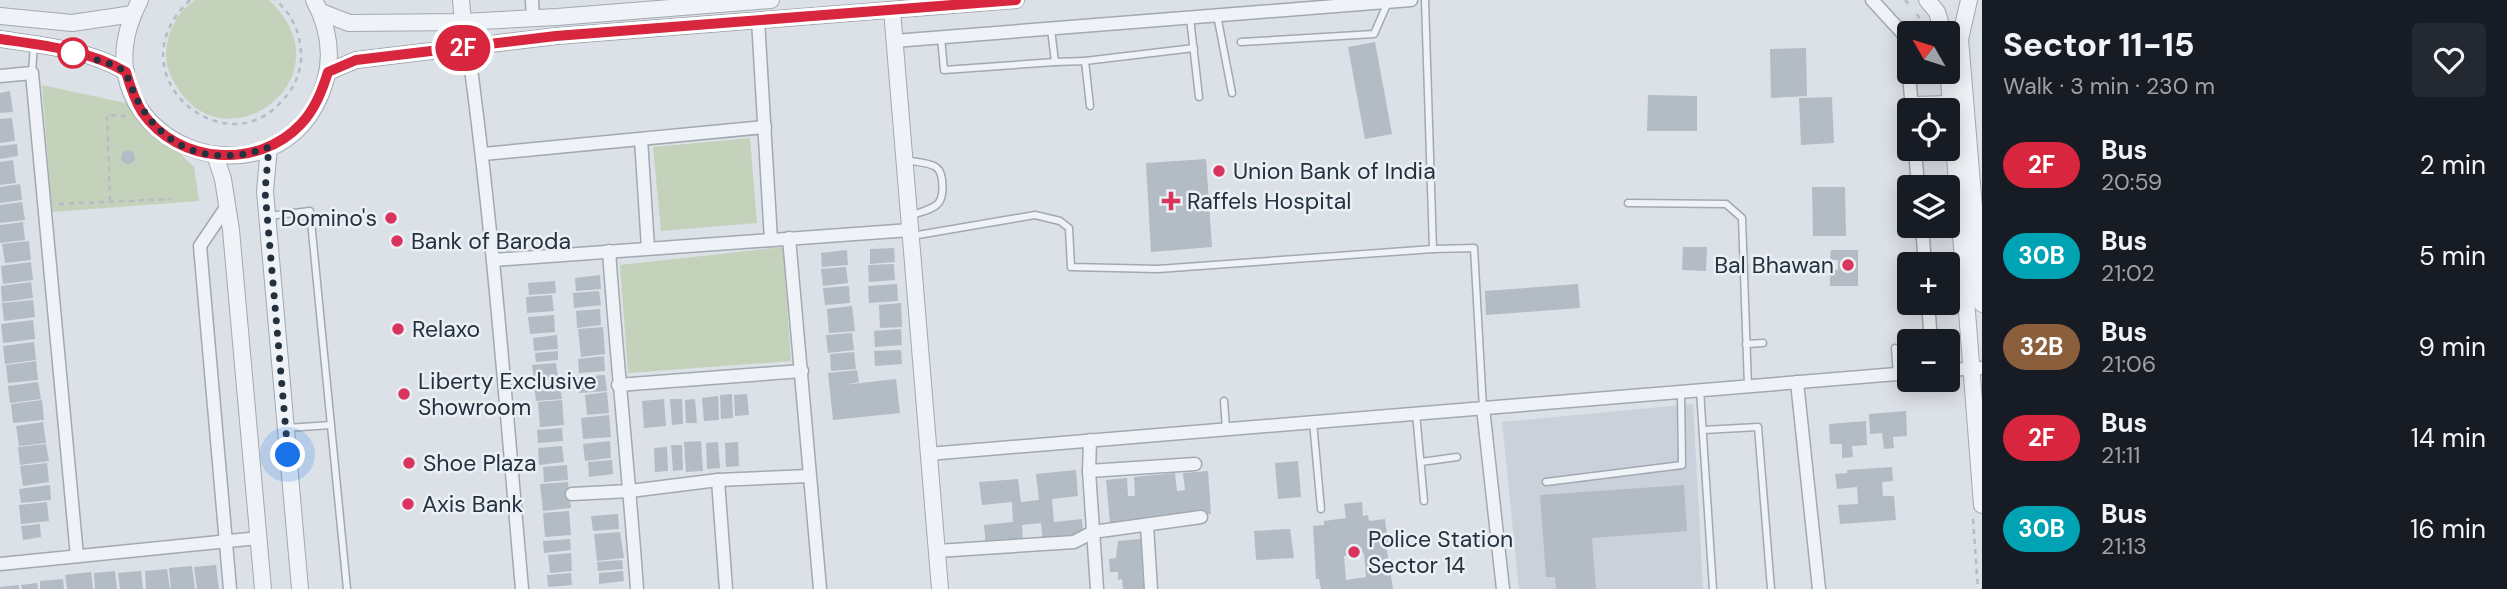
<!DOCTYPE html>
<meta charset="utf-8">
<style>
body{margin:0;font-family:"DM Sans",sans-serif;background:#242831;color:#f1f3f6;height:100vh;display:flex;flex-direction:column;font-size:26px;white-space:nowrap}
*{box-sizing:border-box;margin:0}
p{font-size:23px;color:#9ea1a6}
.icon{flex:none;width:38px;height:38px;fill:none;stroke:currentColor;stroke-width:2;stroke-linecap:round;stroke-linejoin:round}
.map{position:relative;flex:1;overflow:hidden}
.side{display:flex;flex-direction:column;background:#171b24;width:525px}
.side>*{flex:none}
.badge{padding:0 14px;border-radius:23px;font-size:24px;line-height:46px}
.needle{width:46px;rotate:309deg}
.fabs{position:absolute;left:1897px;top:21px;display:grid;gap:14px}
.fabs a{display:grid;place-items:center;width:63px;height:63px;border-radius:7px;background:#171b24;box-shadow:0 4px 18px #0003;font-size:35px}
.you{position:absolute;width:35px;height:35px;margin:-18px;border:5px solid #fff;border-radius:50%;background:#1a73e8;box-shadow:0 0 0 10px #1a73e833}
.map>.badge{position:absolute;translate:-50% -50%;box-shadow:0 0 0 4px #fff}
.round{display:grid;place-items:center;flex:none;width:74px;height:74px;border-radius:7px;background:#242831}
.overview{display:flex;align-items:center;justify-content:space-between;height:119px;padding:0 21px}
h1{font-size:33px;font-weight:800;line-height:52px}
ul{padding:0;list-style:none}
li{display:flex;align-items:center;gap:21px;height:91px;padding:0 21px}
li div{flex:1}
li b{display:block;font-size:26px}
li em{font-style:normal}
li .badge{min-width:77px;font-weight:700;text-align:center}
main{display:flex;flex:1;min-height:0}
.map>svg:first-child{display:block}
.built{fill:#cad1da}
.green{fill:#c4d2bc}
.building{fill:#b3bbc5;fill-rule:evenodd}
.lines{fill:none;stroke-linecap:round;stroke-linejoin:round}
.service-casing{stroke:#a1a9b1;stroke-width:9}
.minor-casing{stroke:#a1a9b1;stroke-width:15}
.tertiary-casing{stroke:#a1a9b1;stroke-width:18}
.path{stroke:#b6bcc3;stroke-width:2.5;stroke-dasharray:5 5;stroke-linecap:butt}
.service{stroke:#eff2f6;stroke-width:6}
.minor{stroke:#eff2f6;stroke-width:12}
.tertiary{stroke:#eff2f6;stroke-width:16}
.line-casing{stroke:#fff;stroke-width:16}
.line{stroke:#d7263d;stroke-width:10}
.walk{stroke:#24313f;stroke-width:7;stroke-dasharray:0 12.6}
.stop-dot{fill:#fff;stroke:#d7263d;stroke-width:3.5}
.poi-dot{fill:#d9345d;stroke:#ebf0f5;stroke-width:2.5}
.labels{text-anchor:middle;stroke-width:5;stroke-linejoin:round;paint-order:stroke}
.poi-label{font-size:23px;fill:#24313f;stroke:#ebf0f5;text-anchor:start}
</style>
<main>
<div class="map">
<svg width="1982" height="589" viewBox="0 0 1982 589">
<rect width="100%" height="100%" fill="#dce1e7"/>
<path class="built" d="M1693 404 1703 589H1519L1502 422Z"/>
<g class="green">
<path d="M195 0H269C350 76 229 166 179 90 172 80 166 68 166 55 167 33 176 13 195 0Z"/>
<path d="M42 85 130 104 194 167 199 201 52 212Z"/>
<path d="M750 138 757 223 661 231 653 147Z"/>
<path d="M783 247 791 361 628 373 620 265Z"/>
</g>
<g class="building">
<path d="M1375 42 1392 134 1365 139 1348 47Z"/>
<path d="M1806 48 1807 96 1771 98 1770 49Z"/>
<path d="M10 91 13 112 0 113V93Z"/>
<path d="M1648 95 1697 96V131H1647Z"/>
<path d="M1832 97 1834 143 1801 145 1799 98Z"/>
<path d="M12 118 15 141 0 143V119Z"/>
<path d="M17 144 18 156 0 159V146Z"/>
<circle cx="128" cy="157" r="7"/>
<path d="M1206 159 1212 247 1151 252 1146 163Z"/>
<path d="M13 160 16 183 0 185V162Z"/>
<path d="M20 184 22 200 0 203V187Z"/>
<path d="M1812 187H1845L1846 236H1813Z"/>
<path d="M22 202 25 220 0 223V205Z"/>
<path d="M23 222 25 240 0 243V225Z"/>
<path d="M29 241 31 260 5 263 2 244Z"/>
<path d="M1683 247H1707L1706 271 1682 270Z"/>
<path d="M894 248 895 262 870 264V249Z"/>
<path d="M847 250 848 265 822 267 821 253Z"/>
<path d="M1831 250H1858V286H1830V270H1838V260H1830Z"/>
<path d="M31 262 33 280 3 284 1 266Z"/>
<path d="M894 264 895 280 869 282 868 265Z"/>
<path d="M846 267 848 283 823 286 821 269Z"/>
<path d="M600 275 601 289 576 291 575 278Z"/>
<path d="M555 281 556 293 529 295 528 283Z"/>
<path d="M31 282 33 298 2 302 1 286Z"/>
<path d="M897 284 898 301 869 303 868 286Z"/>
<path d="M1578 284 1580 308 1486 315 1485 291Z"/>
<path d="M849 286 850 303 825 305 823 288Z"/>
<path d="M599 291 601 305 574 308 573 293Z"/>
<path d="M552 295 554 311 527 313 526 297Z"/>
<path d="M33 300 35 317 4 321 2 303Z"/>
<path d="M901 303 902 327 880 328 879 305Z"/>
<path d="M852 306 855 331 829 333 827 309Z"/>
<path d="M600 309 601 325 577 328 576 311Z"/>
<path d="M554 315 555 332 530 334 528 317Z"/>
<path d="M33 320 35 339 3 343 1 324Z"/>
<path d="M603 327 605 354 581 357 578 329Z"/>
<path d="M901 329 902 345 875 347 874 331Z"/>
<path d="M852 333 854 350 828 353 826 335Z"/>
<path d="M557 335 558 349 534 351 533 338Z"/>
<path d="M34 342 36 360 5 364 3 346Z"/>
<path d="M901 350 902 364 875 366 874 351Z"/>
<path d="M558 351V360L536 362 535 353Z"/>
<path d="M854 352 856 369 831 371 830 354Z"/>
<path d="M604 356 605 371 579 373 578 359Z"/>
<path d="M36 361 38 380 8 383 6 365Z"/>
<path d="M556 363 558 377 534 379 532 365Z"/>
<path d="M857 370 859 382 843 385 896 379 900 413 833 420 828 373Z"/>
<path d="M605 375 607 391 579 393 578 377Z"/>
<path d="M38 382 41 399 10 403 8 386Z"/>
<path d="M560 383 562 399 536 401 534 385Z"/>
<path d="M607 392 609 413 587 415 585 395Z"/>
<path d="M732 394 733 418 721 419 720 395Z"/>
<path d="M747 394 749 415 735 416 734 395Z"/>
<path d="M718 396 719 420 704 421 702 398Z"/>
<path d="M664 399 666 426 644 428 642 401Z"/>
<path d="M670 399H682L683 424 672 425Z"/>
<path d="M695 399 697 423H686L685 400Z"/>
<path d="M42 400 44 420 13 423 11 404Z"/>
<path d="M562 400 564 425 540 427 538 402Z"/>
<path d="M1906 411 1907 436 1893 437 1894 448 1884 449 1882 433 1870 434 1869 414Z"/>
<path d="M609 415 611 437 583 439 581 418Z"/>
<path d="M1866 421 1867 445 1852 446 1853 457 1842 458V444H1830L1829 424Z"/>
<path d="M43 422 46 443 19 446 16 426Z"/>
<path d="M562 428 563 441 538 443 537 430Z"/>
<path d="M610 441 611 458 585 461 583 444Z"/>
<path d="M701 441 703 471 686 472 684 442Z"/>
<path d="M718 442 720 468 707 469 706 443Z"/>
<path d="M738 442 739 466 726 467 725 443Z"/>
<path d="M46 444 49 461 20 465 18 447Z"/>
<path d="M671 445H682L683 470 673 471Z"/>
<path d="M562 446 564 462 539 465 538 448Z"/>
<path d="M667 447 668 471 655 472 654 448Z"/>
<path d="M612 460 613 474 589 477 588 462Z"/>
<path d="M1298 461 1301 497 1278 499 1275 463Z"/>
<path d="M47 463 49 482 23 486 20 466Z"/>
<path d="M567 465 568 480 544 482 543 467Z"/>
<path d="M1892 467 1893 481 1882 482 1883 496H1894L1896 520 1840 524 1838 505 1858 504 1857 487 1837 489 1835 474 1847 473V470Z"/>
<path d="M1076 470 1078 496 1052 499 1054 522 1082 519 1084 541 1043 545 1041 523 1022 525 1023 543 986 547 984 525 1013 522 1012 502 982 505 979 482 1018 479 1021 502 1039 500 1036 474Z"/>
<path d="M1208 471 1211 514 1110 523 1106 480 1127 478 1128 496H1135L1134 477 1175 473 1177 491 1185 490 1183 473Z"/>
<path d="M568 482 571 508 543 511 540 484Z"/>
<path d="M50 485 51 500 21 503 19 489Z"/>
<path d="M1684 485 1687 531 1592 538 1596 589H1556L1555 577H1546L1540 495Z"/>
<path d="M47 502 49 521 21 524 19 505Z"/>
<path d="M1362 502 1363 516 1368 515 1369 521 1385 519 1388 544 1386 545 1393 589H1321L1319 579H1316L1313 526 1324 525V521L1346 518 1344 504ZM1364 553 1366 577 1346 580 1344 556Z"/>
<path d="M569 511 571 535 545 537 543 513Z"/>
<path d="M618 514 619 529 593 531 591 516Z"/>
<path d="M40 524 41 537 23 540 21 526Z"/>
<path d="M1290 529 1294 558 1256 560 1254 531Z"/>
<path d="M620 532 624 558 597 561 594 534Z"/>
<path d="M1152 538 1156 589H1123L1122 579 1118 580V572H1110L1109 559 1116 558 1118 541Z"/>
<path d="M570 539 571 550 544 553 543 541Z"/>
<path d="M571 553 572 571 550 573 548 555Z"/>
<path d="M622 560 623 569 598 571 597 562Z"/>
<path d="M216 565 219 589H197L194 567Z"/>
<path d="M192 566 195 589H171L169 568Z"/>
<path d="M167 569 170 589H146L145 571Z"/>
<path d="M115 571 117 589H95L94 573Z"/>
<path d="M141 571 143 589H120L118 573Z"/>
<path d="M623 571 624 581 599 584V573Z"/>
<path d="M91 572 93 589H67L65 575Z"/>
<path d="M571 573 572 585 548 587 547 575Z"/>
<path d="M63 579 64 589H40V581Z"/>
<path d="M37 583 38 589H22L21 585Z"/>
<path d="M19 585V589H0V587Z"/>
</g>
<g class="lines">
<defs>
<g id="service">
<path d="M1217 15 1232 93"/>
<path d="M1190 18 1199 97"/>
<path d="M1051 29 1055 62 1085 61 1090 106"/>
<path d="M941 37 944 70 1055 62"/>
<path d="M1241 42 1374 34 1388 2"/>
<path d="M1085 61 1194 48"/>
<path d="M32 73 34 44"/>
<path d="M906 160C914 162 926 162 934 166 939 168 941 173 942 179 945 207 936 207 912 215"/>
<path d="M1628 203 1726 204 1742 218 1748 386"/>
<path d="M269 216 310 211 347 589"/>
<path d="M912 236 1035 215 1060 221 1069 228 1071 267 1158 269 1433 249 1425 0"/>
<path d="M1433 249 1474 248 1483 408"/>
<path d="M1746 344 1763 343"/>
<path d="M1895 348 1897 374"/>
<path d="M1700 390 1713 589"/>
<path d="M1224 401 1226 429"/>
<path d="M1416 413 1424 501"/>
<path d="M1313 422 1321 509"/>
<path d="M287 428 331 425"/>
<path d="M1703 430 1758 427 1771 589"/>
<path d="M1421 462 1457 457"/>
<path d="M1546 482 1682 465 1681 392"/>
</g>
<g id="minor">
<path d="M532 0 533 18"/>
<path d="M1872 0 1906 37 1912 110"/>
<path d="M758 20 771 240"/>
<path d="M894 41 1411 0"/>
<path d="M468 47C493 227 506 408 522 589"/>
<path d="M0 76 32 73 77 556"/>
<path d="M641 139 648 248"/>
<path d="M1915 149 1918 187"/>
<path d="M483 154 765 127"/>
<path d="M227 206 200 246 230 589"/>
<path d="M1922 226 1925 264"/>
<path d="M789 238 820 589"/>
<path d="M609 251C617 364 629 476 637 589"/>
<path d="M494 260 910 230"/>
<path d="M1928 303 1931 341"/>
<path d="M1948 370 1982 368"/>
<path d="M1797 382 1819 589"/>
<path d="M618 385 802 371"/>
<path d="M1483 408 1503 589"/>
<path d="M1090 440 1089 471 1195 464"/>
<path d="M928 454 1909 373"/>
<path d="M1089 471 1097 589"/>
<path d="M718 480 726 589"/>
<path d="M572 494 630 491 718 480 809 476"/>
<path d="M1147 525 1151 589"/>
<path d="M937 551 1074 542 1093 532 1201 517"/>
<path d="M0 564 259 538"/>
</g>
<g id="tertiary">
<path d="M140 0C65 144 284 222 325 82 333 54 328 26 314 0"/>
<path d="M461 0 463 22"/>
<path d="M1927 0 1937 12 1943 33"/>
<path d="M1969 0 1960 39 1982 304"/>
<path d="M892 10 940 589"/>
<path d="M321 12 349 23 463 22 557 17 771 0"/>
<path d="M0 16 72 23 133 14"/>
<path d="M0 39C42 45 90 50 126 72"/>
<path d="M1948 67 1982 505"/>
<path d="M328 72 356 60 557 36 1016 0"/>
<path d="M1912 105 1951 104"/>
<path d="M269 147 265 191 300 589"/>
<path d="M215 155 223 179 231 230 263 589"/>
</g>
</defs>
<use href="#service" class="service-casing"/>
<use href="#minor" class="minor-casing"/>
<use href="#tertiary" class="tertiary-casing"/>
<g class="path">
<path d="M190 0C112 74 223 166 280 103 292 91 299 78 301 61 302 37 294 15 275 0"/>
<path d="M1905 0 1911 6"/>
<path d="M1917 14 1924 27"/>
<path d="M110 201 107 115 128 116"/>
<path d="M59 204 171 199"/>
<path d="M1973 519 1978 589"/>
</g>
<use href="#service" class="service"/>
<use href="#minor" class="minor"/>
<use href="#tertiary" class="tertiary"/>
</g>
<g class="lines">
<defs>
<path id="line" d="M0 39C42 45 90 50 126 72 130 86 134 99 142 112 178 164 258 170 301 124 315 109 322 91 328 72L356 60 556 36 1016 0"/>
</defs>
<use href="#line" class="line-casing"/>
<use href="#line" class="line"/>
<path class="walk" d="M73 53 114 65 126 72C146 139 201 173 269 147L265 191 288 455"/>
</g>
<circle class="stop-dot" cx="73" cy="53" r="14"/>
<g class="poi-dot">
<circle cx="1219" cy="171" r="7"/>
<path d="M1167.5 190.5h7v7h7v7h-7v7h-7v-7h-7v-7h7z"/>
<circle cx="391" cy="218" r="7"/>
<circle cx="397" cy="241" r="7"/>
<circle cx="1848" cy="265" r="7"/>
<circle cx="398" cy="329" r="7"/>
<circle cx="404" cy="394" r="7"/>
<circle cx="409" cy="463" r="7"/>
<circle cx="408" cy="504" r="7"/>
<circle cx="1354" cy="552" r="7"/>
</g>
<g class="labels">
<g class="poi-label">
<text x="1233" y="179">Union Bank of India</text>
<text x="1187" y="209">Raffels Hospital</text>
<text x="377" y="226" text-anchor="end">Domino's</text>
<text x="411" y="249">Bank of Baroda</text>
<text x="1834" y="273" text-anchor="end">Bal Bhawan</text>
<text x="412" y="337">Relaxo</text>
<text x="418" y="389">Liberty Exclusive<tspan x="418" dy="26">Showroom</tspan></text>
<text x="423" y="471">Shoe Plaza</text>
<text x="422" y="512">Axis Bank</text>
<text x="1368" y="547">Police Station<tspan x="1368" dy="26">Sector 14</tspan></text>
</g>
</g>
</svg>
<div class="fabs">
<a><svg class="needle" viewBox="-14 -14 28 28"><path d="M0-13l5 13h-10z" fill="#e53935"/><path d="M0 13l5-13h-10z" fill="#9ea1a6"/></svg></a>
<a><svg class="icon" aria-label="locate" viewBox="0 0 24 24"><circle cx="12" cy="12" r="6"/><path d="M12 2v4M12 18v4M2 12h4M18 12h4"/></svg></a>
<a><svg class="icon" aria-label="layers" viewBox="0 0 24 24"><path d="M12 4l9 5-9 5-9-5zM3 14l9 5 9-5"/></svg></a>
<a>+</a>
<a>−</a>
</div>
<div class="you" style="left:288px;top:455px"></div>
<b class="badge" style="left:463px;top:48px;background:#d7263d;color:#fff">2F</b>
</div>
<section class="side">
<div class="overview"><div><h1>Sector 11-15</h1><p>Walk · 3 min · 230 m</p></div><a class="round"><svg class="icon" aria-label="heart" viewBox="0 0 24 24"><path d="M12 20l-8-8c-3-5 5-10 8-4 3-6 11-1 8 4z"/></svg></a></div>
<ul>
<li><span class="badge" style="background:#d7263d;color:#fff">2F</span><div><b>Bus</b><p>20:59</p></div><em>2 min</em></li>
<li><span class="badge" style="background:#00a3b4;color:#fff">30B</span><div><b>Bus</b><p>21:02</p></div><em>5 min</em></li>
<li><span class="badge" style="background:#8b5e3c;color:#fff">32B</span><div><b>Bus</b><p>21:06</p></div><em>9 min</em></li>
<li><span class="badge" style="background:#d7263d;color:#fff">2F</span><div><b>Bus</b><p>21:11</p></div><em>14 min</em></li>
<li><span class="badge" style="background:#00a3b4;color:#fff">30B</span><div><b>Bus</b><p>21:13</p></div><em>16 min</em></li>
</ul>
</section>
</main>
